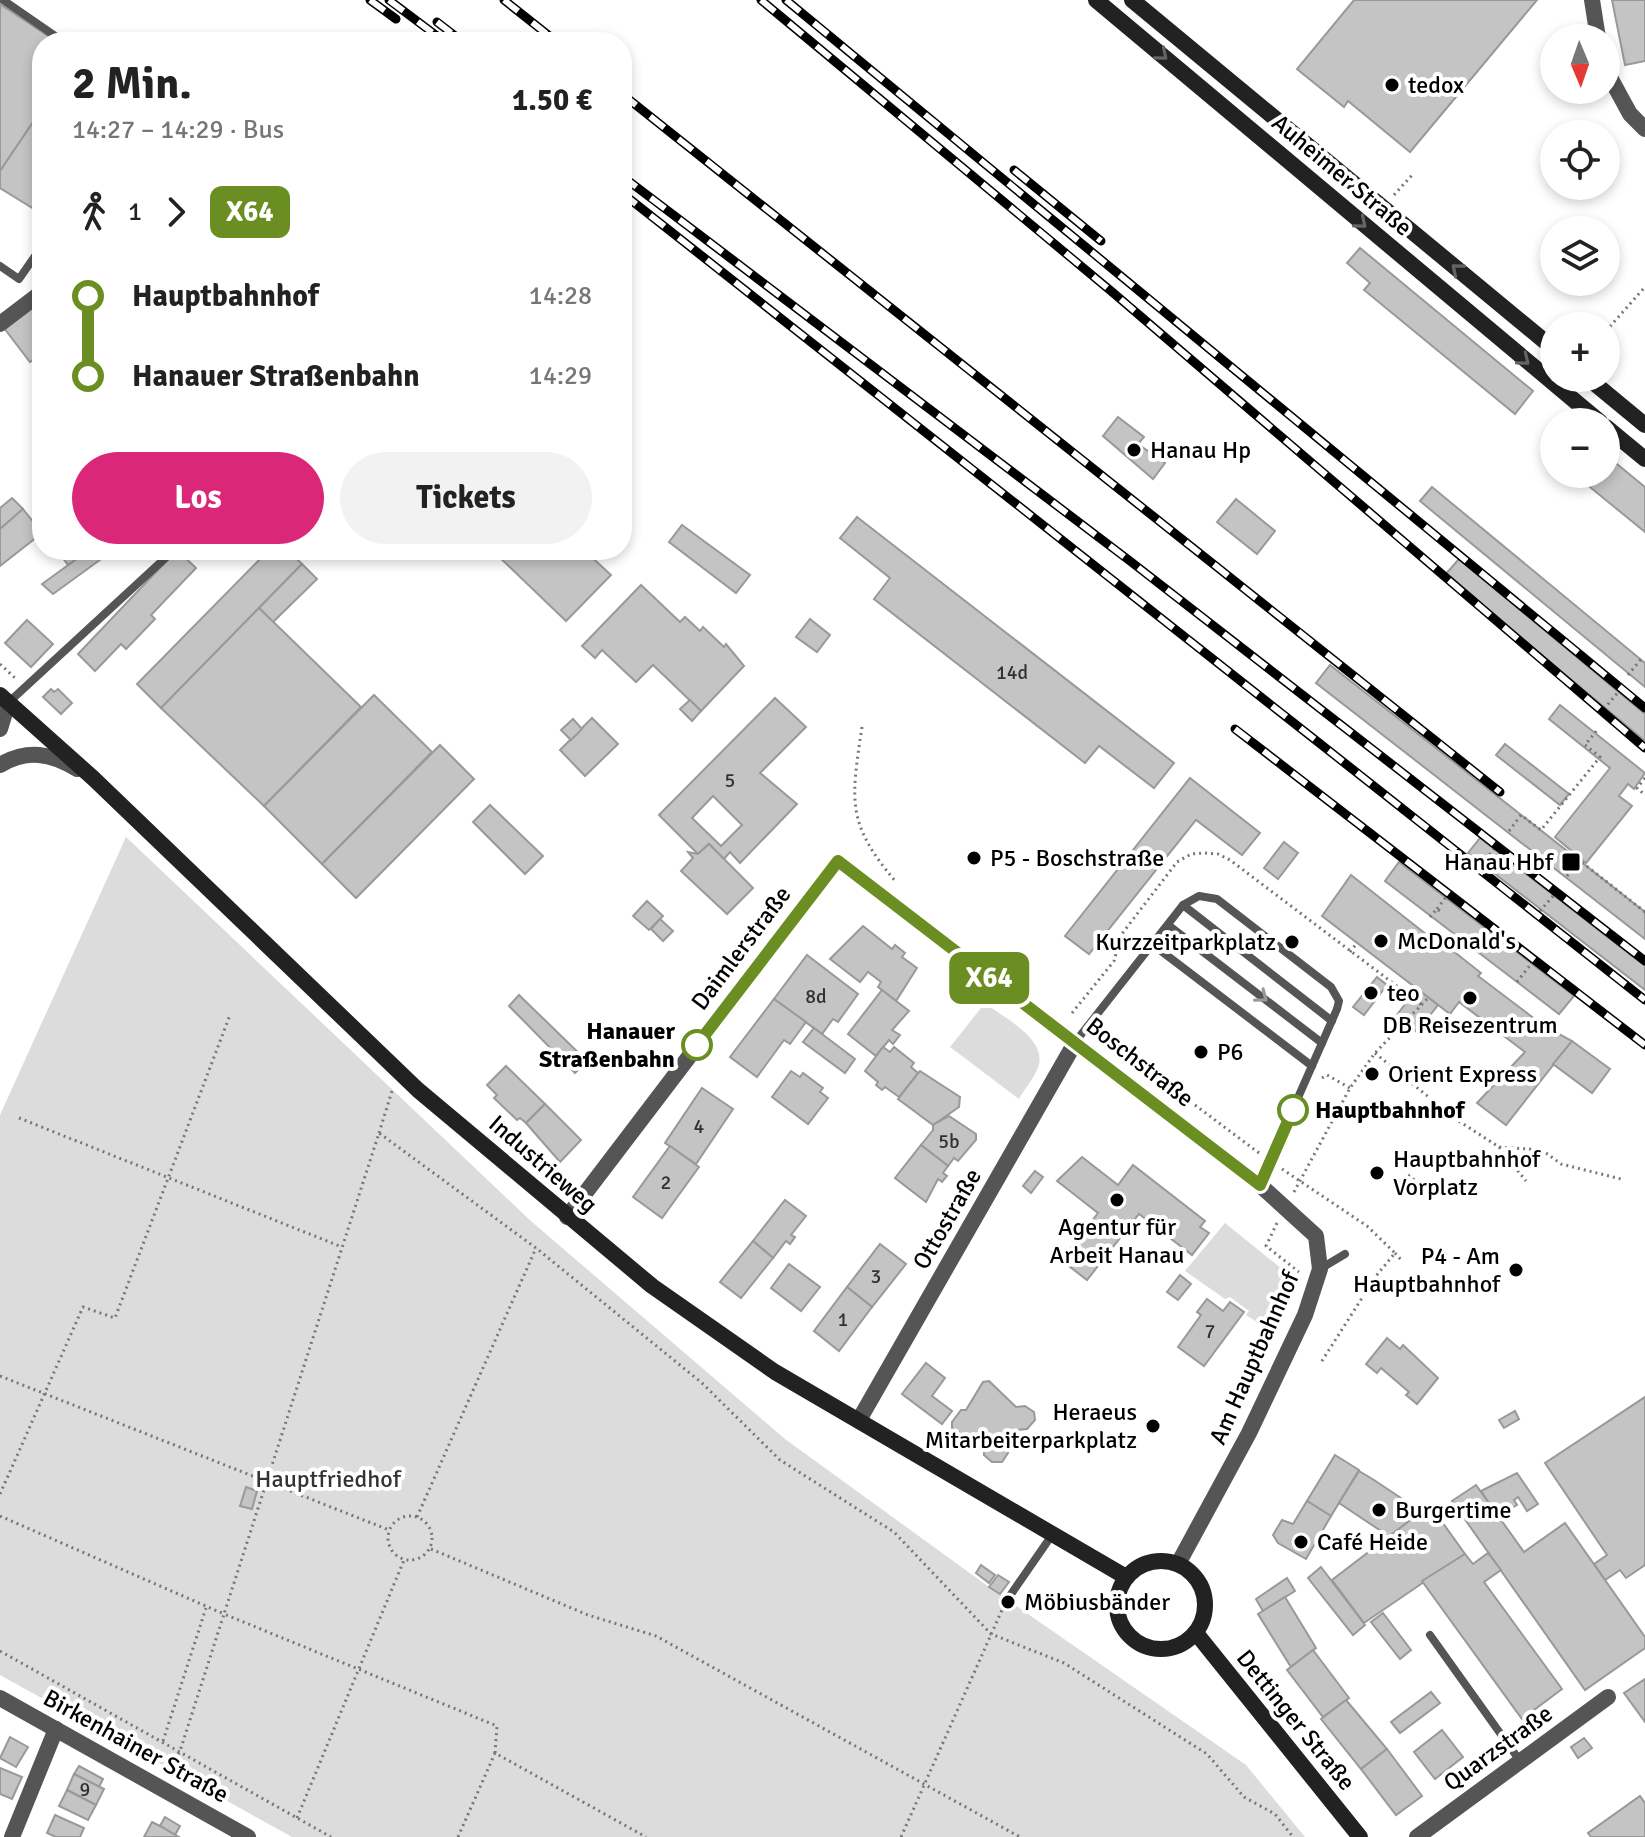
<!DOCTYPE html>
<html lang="de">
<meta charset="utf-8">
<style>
body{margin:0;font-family:Signika,sans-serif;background:#f2f2f2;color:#222;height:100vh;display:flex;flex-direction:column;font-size:30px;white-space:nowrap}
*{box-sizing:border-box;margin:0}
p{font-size:26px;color:#767676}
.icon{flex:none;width:44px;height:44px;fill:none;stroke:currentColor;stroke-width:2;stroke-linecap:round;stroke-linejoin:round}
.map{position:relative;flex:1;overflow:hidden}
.panel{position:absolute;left:32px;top:32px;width:600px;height:528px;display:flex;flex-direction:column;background:#fff;border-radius:32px;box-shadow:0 4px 12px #0003}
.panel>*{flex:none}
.badge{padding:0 16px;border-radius:12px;font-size:28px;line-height:52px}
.needle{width:52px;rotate:178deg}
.tools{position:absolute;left:1540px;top:24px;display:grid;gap:16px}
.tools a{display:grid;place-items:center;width:80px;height:80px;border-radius:50%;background:#fff;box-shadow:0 4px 12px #0003;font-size:40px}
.map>.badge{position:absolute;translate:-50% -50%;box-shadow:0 0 0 4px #fff}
.legs{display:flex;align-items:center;gap:12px;height:88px;padding:0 40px;font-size:26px}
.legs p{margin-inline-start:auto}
.headline{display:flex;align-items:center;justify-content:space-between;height:136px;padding:0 40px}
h1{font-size:44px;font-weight:800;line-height:60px}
.primary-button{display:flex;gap:16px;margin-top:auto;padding:16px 40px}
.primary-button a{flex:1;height:92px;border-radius:48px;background:#db2777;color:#fff;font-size:32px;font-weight:800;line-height:92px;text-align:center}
.primary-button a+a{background:#f2f2f2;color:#222}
ul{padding:0 40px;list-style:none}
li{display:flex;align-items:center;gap:28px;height:80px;font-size:30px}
li i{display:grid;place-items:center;width:12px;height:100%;margin:0 10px;background:currentColor}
li i::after{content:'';width:20px;height:20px;margin:-10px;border:6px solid;border-radius:50%;background:#fff}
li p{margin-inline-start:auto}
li:first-child i{background:linear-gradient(#0000 50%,currentColor 0)}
li:last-child i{background:linear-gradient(currentColor 50%,#0000 0)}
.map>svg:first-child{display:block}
.green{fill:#dcdcdc}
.building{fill:#c4c4c4;stroke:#999;stroke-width:2;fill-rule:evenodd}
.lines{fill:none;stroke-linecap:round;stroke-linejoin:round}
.path{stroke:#777;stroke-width:3;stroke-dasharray:2 4;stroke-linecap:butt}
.lane{stroke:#555;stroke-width:8}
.street{stroke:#555;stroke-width:16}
.secondary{stroke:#222;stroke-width:16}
.rail-casing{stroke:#000;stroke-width:9}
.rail{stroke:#fff;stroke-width:6;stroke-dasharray:18;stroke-linecap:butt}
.oneway{stroke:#646464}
.oneway2{stroke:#999}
.line-1-casing{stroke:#fff;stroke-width:18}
.line-1{stroke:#6b8e23;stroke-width:12}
.poi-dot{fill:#000;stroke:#fff;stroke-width:3}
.stop-1-dot{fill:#fff;stroke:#6b8e23;stroke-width:4}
.labels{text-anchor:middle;stroke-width:8;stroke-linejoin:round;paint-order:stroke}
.number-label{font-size:20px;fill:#313131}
.poi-label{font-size:24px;fill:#000;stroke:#fff;text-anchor:start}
.street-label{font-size:24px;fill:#000;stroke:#fff}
.stop-label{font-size:24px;font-weight:bold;fill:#000;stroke:#fff;text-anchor:end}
.park-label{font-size:24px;fill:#333;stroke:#fff}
</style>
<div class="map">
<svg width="1645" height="1837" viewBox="0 0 1645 1837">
<rect width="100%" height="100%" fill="#fff"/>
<g class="green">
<path d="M126 837 532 1222 785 1439 989 1587 1246 1765 1305 1837H292L0 1675V1115Z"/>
<path d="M985 1003C1002 1017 1045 1037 1039 1064 1036 1076 1025 1088 1019 1099L950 1047Z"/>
<path d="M1225 1223 1298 1282 1273 1332 1246 1315 1249 1311 1230 1297 1225 1299 1185 1271Z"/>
</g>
<g class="building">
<path d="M1354 0H1537L1410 152 1348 101 1344 107 1297 69Z"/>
<path d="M1612 0H1645V61L1625 65Z"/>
<path d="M0 4 57 42H42V109L0 171Z"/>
<path d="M42 109V214L0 188V171Z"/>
<path d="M1360 248 1533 391 1515 414 1364 290 1370 283 1347 263Z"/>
<path d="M42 299V353L30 362 4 328Z"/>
<path d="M1118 417 1144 437 1138 444 1165 463 1153 479 1103 436Z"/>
<path d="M1606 455 1645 487V532L1574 474H1606Z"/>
<path d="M1432 487 1645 663V687L1420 501Z"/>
<path d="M12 498 23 509 0 529V508Z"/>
<path d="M1236 499 1275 531 1257 554 1217 522Z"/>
<path d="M23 509 42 533 0 566V529Z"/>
<path d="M857 517 1174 763 1154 788 1099 746 1085 763 874 599 890 578 840 538Z"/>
<path d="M682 525 750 575 736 593 669 542Z"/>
<path d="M57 550H89L68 565Z"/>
<path d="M89 550H106L108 554 53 594 42 584Z"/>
<path d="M177 550 196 568 151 615 155 619 126 649 121 644 95 671 78 654Z"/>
<path d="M269 550H288L302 564 161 708 137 684Z"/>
<path d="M492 550H584L611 575 566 621Z"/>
<path d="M1459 559 1645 714V741L1445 575Z"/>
<path d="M302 564 317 579 273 622 259 608Z"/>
<path d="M641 585 680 622 685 617 700 631 703 627 724 647 726 644 744 666 701 711 653 665 636 682 602 650 595 658 582 646Z"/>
<path d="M259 608 361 707 264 806 161 708Z"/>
<path d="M810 619 830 635 817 652 796 637Z"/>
<path d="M27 620 53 644 31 667 5 643Z"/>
<path d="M1330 665 1645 912V939L1316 683Z"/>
<path d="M51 689 54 692 58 689 72 703 61 714 43 697Z"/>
<path d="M374 695 432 752 322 864 264 806Z"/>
<path d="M775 698 806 727 760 773 797 804 740 863 730 852 724 859 709 844 698 854 659 815ZM713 796 742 825 721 846 692 818Z"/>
<path d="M690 700 701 711 692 721 680 709Z"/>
<path d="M1560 705 1645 773 1634 789 1628 784 1619 796 1632 806 1586 863 1555 837 1610 768 1549 719Z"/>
<path d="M592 718 618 744 585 776 560 750Z"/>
<path d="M573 719 582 729 571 740 561 730Z"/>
<path d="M1505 744 1569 794 1560 805 1496 755Z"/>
<path d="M440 745 474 779 356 898 322 864Z"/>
<path d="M1190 778 1260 833 1242 855 1196 820 1089 954 1065 936Z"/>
<path d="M490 805 543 856 525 874 473 822Z"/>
<path d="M1480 838 1645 966V990L1468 853Z"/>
<path d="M1284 842 1298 853 1278 879 1264 868Z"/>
<path d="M709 844 753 888 727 914 681 871 693 858 688 852 698 854Z"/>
<path d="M1399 862 1574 996 1559 1014 1385 881Z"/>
<path d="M1351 875 1436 942 1438 939 1481 973 1478 976 1544 1026 1572 1041 1506 1125 1477 1103 1525 1052 1459 1002 1450 1014 1322 916Z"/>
<path d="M647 901 663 916 649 930 633 916Z"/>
<path d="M660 919 673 931 663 941 651 929Z"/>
<path d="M863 926 892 949 895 945 905 953 902 957 917 968 896 1001 878 987 881 982 868 972 860 982 830 959Z"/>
<path d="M807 955 858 994 838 1022 833 1019 822 1034 774 999Z"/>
<path d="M1377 977 1387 985 1364 1015 1353 1007Z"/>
<path d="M1417 989 1438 1005 1417 1032 1396 1016Z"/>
<path d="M882 990 909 1011 892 1030 900 1035 893 1044 889 1040 876 1056 848 1034Z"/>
<path d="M519 995 587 1061 575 1073 509 1006Z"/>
<path d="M774 999 806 1022 790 1044 784 1040 757 1077 730 1057Z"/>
<path d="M814 1028 855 1059 845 1073 803 1042Z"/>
<path d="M1572 1041 1610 1069 1592 1093 1553 1064Z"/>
<path d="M883 1047 890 1052 894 1047 914 1063 911 1067 918 1073 899 1097 885 1087 882 1090 876 1085 878 1082 865 1071Z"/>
<path d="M506 1066 545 1104 526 1123 520 1118 517 1120 494 1098 497 1095 487 1085Z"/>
<path d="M791 1071 800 1077 803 1073 823 1088 820 1092 828 1098 808 1124 772 1097Z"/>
<path d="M920 1071 960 1097 959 1107 933 1125 898 1099Z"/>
<path d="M702 1088 733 1109 696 1164 665 1143Z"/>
<path d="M545 1104 581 1140 560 1162 526 1123Z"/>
<path d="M949 1116 976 1134V1140L958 1161 954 1158 948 1166 921 1145 933 1130V1125Z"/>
<path d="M921 1145 948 1166 943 1173 947 1176 942 1182 938 1179 926 1202 895 1178Z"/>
<path d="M670 1146 699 1167 662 1218 633 1197Z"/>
<path d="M1082 1157 1118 1185 1133 1165 1205 1221 1200 1227 1209 1233 1192 1255 1139 1214 1087 1280 1061 1260 1098 1213 1057 1181Z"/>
<path d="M1035 1171 1043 1177 1031 1193 1023 1186Z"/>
<path d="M785 1200 806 1216 791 1235 795 1237 790 1244 786 1241 773 1258 753 1241Z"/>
<path d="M753 1241 773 1258 741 1298 720 1282Z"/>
<path d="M880 1244 906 1264 872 1307 847 1287Z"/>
<path d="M789 1264 820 1287 801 1311 771 1288Z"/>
<path d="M1180 1275 1191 1284 1178 1300 1167 1292Z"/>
<path d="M847 1287 872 1307 839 1351 814 1331Z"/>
<path d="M1207 1299 1223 1311 1230 1302 1244 1312 1204 1366 1178 1347 1201 1315 1197 1312Z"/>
<path d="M1387 1338 1400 1349 1403 1345 1438 1378 1417 1404 1406 1395 1409 1392 1381 1368 1377 1373 1366 1364Z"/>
<path d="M926 1363 945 1378 932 1396 952 1411 942 1424 902 1394Z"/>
<path d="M989 1381 1016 1407 1025 1406 1034 1412 1035 1420 1027 1429 1017 1430 1007 1442 1008 1453 1002 1462H992L984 1455V1446L952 1428V1422L961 1410H966L983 1382Z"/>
<path d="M1645 1397V1565L1626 1578 1620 1570 1605 1580 1594 1564 1607 1555 1545 1463Z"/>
<path d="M1515 1411 1519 1419 1504 1428 1499 1420Z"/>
<path d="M1335 1455 1359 1470 1331 1516 1307 1501Z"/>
<path d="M1359 1471 1374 1480 1422 1512 1390 1537 1339 1503Z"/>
<path d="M1517 1473 1538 1504 1527 1511 1518 1497 1514 1500 1517 1505 1504 1513 1501 1509 1495 1512 1481 1491Z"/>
<path d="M1476 1485 1524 1552 1565 1523 1645 1637V1648L1585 1690 1452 1501Z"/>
<path d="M246 1487 257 1491 252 1509 240 1506Z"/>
<path d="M1307 1501 1331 1516 1306 1559 1278 1543 1273 1535 1282 1520 1293 1524Z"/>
<path d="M1430 1505 1465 1554 1364 1623 1332 1580Z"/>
<path d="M1488 1553 1501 1570 1484 1582 1562 1689 1522 1719 1422 1581 1465 1554 1473 1564Z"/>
<path d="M981 1565 995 1575 989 1583 976 1573Z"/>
<path d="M1321 1567 1365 1625 1353 1635 1308 1578Z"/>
<path d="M998 1575 1009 1582 1000 1594 989 1587Z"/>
<path d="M1287 1578 1295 1591 1263 1611 1256 1599Z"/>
<path d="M1285 1597 1316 1648 1291 1667 1258 1614Z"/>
<path d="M1383 1613 1411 1650 1400 1659 1371 1622Z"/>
<path d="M1313 1650 1349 1698 1323 1717 1287 1670Z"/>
<path d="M1645 1679V1722L1624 1693Z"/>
<path d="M1431 1692 1440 1703 1400 1733 1391 1722Z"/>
<path d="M1346 1700 1387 1749 1361 1769 1321 1719Z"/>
<path d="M1442 1730 1463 1757 1435 1779 1414 1752Z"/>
<path d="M10 1737 28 1747 16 1767 0 1758Z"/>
<path d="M1584 1738 1592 1748 1578 1758 1571 1747Z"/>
<path d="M1387 1749 1422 1796 1396 1815 1361 1769Z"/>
<path d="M79 1766 103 1779 99 1787 74 1774Z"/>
<path d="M0 1768 22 1777 12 1799 0 1794Z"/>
<path d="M74 1774 104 1789 96 1805 67 1790Z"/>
<path d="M67 1790 96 1805 88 1820 59 1806Z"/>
<path d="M1640 1796 1645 1803V1837H1591L1588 1833Z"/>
<path d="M55 1815 84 1828 80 1837H56L47 1833Z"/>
<path d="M165 1817 180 1826 175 1835 160 1826Z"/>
<path d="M152 1822 160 1826 179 1837H144Z"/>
</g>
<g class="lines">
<g class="path">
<path d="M1394 195 1413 174"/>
<path d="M1606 331 1645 287"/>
<path d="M0 664 15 678"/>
<path d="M1628 675 1642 658"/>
<path d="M1604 709 1619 691"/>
<path d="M862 727C851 801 846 823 896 882"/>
<path d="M1645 778 1637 788 1645 795"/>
<path d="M1509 831 1521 815 1541 830 1600 757 1585 745 1598 729"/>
<path d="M1482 864 1494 849"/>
<path d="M1567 876 1579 860 1645 912"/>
<path d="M1437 909 1446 897"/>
<path d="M1540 911 1553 896"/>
<path d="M1430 917 1437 909 1441 912"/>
<path d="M1481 935 1488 941"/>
<path d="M1470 948 1486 929"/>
<path d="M1350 952 1357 943"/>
<path d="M1517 982 1531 964"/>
<path d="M1072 1013 1114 961 1121 935 1177 862 1191 854 1204 853 1218 854 1230 860 1422 1005"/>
<path d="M1099 1033 1259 1153"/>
<path d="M1375 1053 1454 1118 1499 1147 1542 1150 1561 1164 1621 1179"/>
<path d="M1322 1078 1327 1075 1350 1088"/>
<path d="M19 1118 342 1247"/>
<path d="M379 1133 392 1091"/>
<path d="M1499 1147 1526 1181"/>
<path d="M1282 1169 1367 1226 1395 1253 1376 1276 1320 1364"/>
<path d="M1408 1175 1432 1193"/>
<path d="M1294 1192 1350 1088 1375 1053 1428 998"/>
<path d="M1277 1223 1266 1246 1299 1272"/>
<path d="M1395 1253 1403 1262"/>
<path d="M0 1376 389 1530"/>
<path d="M0 1494 83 1307 115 1318 230 1015"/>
<circle cx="410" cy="1538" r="22"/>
<path d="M0 1516 224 1614 180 1751 168 1771"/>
<path d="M417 1517 536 1248"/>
<path d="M431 1549 588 1615 656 1636 1020 1837"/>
<path d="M0 1651 331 1837"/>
<path d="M163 1741 206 1608"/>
<path d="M495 1753 497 1726 224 1614 379 1133 536 1248 702 1383 780 1460 894 1532 991 1634 1064 1663 1207 1754 1244 1797 1275 1814 1293 1837"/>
<path d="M297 1818 404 1560"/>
<path d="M458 1837 495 1753 646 1837"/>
<path d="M901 1837 1002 1610"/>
</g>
<g class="lane">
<path d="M3 0 64 42"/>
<path d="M0 266 19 279 42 246"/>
<path d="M9 702 174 550"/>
<path d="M1183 905 1332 1021"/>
<path d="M1168 925 1322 1043"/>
<path d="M1152 944 1312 1066"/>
<path d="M1076 1041 1183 905 1199 896 1217 899 1331 987 1339 1001 1337 1009 1260 1184"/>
<path d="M1320 1269 1345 1254"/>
<path d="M1007 1600 1052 1535"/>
<path d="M1430 1635 1520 1761"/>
</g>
<g class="street">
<path d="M1592 0 1598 38"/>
<path d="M1606 70 1630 114 1645 129"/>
<path d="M0 324 42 292"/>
<path d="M0 706 8 703 0 729"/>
<path d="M0 765C27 749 51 753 77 769"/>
<path d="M567 1217 838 861 1260 1185 1316 1236 1320 1269 1305 1315 1249 1433 1178 1564"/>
<path d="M859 1420 1076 1041"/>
<path d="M0 1698 248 1837"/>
<path d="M12 1837 56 1729"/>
<path d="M1417 1837 1608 1697"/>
</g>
<g class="secondary">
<path d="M1096 0 1600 422"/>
<path d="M1132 0 1554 349"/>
<path d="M1588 378 1645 425"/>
<path d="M1606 427 1645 459"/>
<path d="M0 695 93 778 418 1090 652 1286 775 1372 1126 1577"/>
<circle cx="1161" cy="1605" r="44"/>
<path d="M1196 1633 1360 1837"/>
</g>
<defs>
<g id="rail">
<path d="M370 0 396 19"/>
<path d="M389 0 445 42"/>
<path d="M504 0 557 42"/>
<path d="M761 0 1111 291 1645 748"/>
<path d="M786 0 1645 708"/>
<path d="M437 22 463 42"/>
<path d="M622 94 1500 792"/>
<path d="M1014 170 1101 241"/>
<path d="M622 176 1130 561 1645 961"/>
<path d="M622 193 1645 1000"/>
<path d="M1235 729 1645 1045"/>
</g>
</defs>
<use href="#rail" class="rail-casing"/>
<use href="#rail" class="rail"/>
</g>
<defs><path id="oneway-chevron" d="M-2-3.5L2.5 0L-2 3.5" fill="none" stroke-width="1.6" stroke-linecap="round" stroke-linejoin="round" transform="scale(2)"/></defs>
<g class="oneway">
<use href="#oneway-chevron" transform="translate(1162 55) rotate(40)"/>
<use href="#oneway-chevron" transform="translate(1361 223) rotate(40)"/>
<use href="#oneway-chevron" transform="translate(1457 269) rotate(-140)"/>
<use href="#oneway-chevron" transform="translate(1524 360) rotate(39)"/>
</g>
<use class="oneway2" href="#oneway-chevron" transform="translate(1262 997) rotate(37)"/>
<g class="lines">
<defs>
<path id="line-1" d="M697 1045 838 861 1260 1185 1293 1110"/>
</defs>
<use href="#line-1" class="line-1-casing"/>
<use href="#line-1" class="line-1"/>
</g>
<g class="poi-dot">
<circle cx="1392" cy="85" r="8"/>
<circle cx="1134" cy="450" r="8"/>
<circle cx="974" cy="858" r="8"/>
<rect x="1561" y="852" width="20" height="20" rx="4"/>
<circle cx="1381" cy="941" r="8"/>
<circle cx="1292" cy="942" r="8"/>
<circle cx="1371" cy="993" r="8"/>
<circle cx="1470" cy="998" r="8"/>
<circle cx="1201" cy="1052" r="8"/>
<circle cx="1372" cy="1074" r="8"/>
<circle cx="1377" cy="1173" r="8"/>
<circle cx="1117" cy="1200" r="8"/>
<circle cx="1516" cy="1270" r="8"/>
<circle cx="1153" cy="1426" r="8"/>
<circle cx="1379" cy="1510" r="8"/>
<circle cx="1301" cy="1542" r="8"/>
<circle cx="1008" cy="1602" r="8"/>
</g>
<g class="stop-1-dot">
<circle cx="697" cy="1045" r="14"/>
<circle cx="1293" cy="1110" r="14"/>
</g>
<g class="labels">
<g class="number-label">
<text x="1012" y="679">14d</text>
<text x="730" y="787">5</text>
<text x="816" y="1003">8d</text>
<text x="699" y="1133">4</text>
<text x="949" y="1148">5b</text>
<text x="666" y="1189">2</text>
<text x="876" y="1283">3</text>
<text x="843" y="1326">1</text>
<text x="1210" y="1338">7</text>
<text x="85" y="1796">9</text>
</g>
<g class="poi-label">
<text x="1408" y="93">tedox</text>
<text x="1150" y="458">Hanau Hp</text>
<text x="990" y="866">P5 - Boschstraße</text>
<text x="1553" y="870" text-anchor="end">Hanau Hbf</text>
<text x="1397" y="949">McDonald's</text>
<text x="1276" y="950" text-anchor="end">Kurzzeitparkplatz</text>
<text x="1387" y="1001">teo</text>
<text x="1470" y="1033" text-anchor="middle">DB Reisezentrum</text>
<text x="1217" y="1060">P6</text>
<text x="1388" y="1082">Orient Express</text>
<text x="1393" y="1167">Hauptbahnhof<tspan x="1393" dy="28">Vorplatz</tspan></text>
<text x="1117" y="1235" text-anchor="middle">Agentur für<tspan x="1117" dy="28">Arbeit Hanau</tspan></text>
<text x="1500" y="1264" text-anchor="end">P4 - Am<tspan x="1500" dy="28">Hauptbahnhof</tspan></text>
<text x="1137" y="1420" text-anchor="end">Heraeus<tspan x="1137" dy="28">Mitarbeiterparkplatz</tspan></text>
<text x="1395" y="1518">Burgertime</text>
<text x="1317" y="1550">Café Heide</text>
<text x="1024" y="1610">Möbiusbänder</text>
</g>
<g class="street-label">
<text transform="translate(1342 175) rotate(40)" y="8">Auheimer Straße</text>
<text transform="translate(741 948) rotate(-53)" y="8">Daimlerstraße</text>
<text transform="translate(1140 1062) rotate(38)" y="8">Boschstraße</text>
<text transform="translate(543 1164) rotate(41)" y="8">Industrieweg</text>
<text transform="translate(947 1219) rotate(-60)" y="8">Ottostraße</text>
<text transform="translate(1254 1358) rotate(-66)" y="8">Am Hauptbahnhof</text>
<text transform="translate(1296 1720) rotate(51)" y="8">Dettinger Straße</text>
<text transform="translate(136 1746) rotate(29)" y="8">Birkenhainer Straße</text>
<text transform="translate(1498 1748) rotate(-36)" y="8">Quarzstraße</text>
</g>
<g class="stop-label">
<text x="675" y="1039">Hanauer<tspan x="675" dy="28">Straßenbahn</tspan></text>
<text x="1315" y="1118" text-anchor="start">Hauptbahnhof</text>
</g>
<g class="park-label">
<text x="328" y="1487">Hauptfriedhof</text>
</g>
</g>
</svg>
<div class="tools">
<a><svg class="needle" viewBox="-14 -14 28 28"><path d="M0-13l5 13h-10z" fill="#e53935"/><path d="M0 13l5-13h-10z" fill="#767676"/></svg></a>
<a><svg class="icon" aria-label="locate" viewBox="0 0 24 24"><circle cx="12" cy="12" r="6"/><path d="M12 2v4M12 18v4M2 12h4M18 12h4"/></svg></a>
<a><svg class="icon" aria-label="layers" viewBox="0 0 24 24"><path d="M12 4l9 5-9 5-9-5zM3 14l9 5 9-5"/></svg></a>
<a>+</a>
<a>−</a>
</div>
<b class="badge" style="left:989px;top:978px;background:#6b8e23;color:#fff">X64</b>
<section class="panel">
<div class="headline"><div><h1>2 Min.</h1><p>14:27 – 14:29 · Bus</p></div><b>1.50 €</b></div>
<div class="legs"><svg class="icon" aria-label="walk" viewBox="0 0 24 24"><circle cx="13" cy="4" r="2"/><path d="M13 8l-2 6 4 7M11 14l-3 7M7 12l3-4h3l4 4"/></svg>1<svg class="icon" aria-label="forward" viewBox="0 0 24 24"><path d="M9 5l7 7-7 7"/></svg><b class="badge" style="background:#6b8e23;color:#fff">X64</b></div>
<ul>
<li><i style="color:#6b8e23"></i><b>Hauptbahnhof</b><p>14:28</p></li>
<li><i style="color:#6b8e23"></i><b>Hanauer Straßenbahn</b><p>14:29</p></li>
</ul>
<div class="primary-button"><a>Los</a><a>Tickets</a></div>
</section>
</div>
